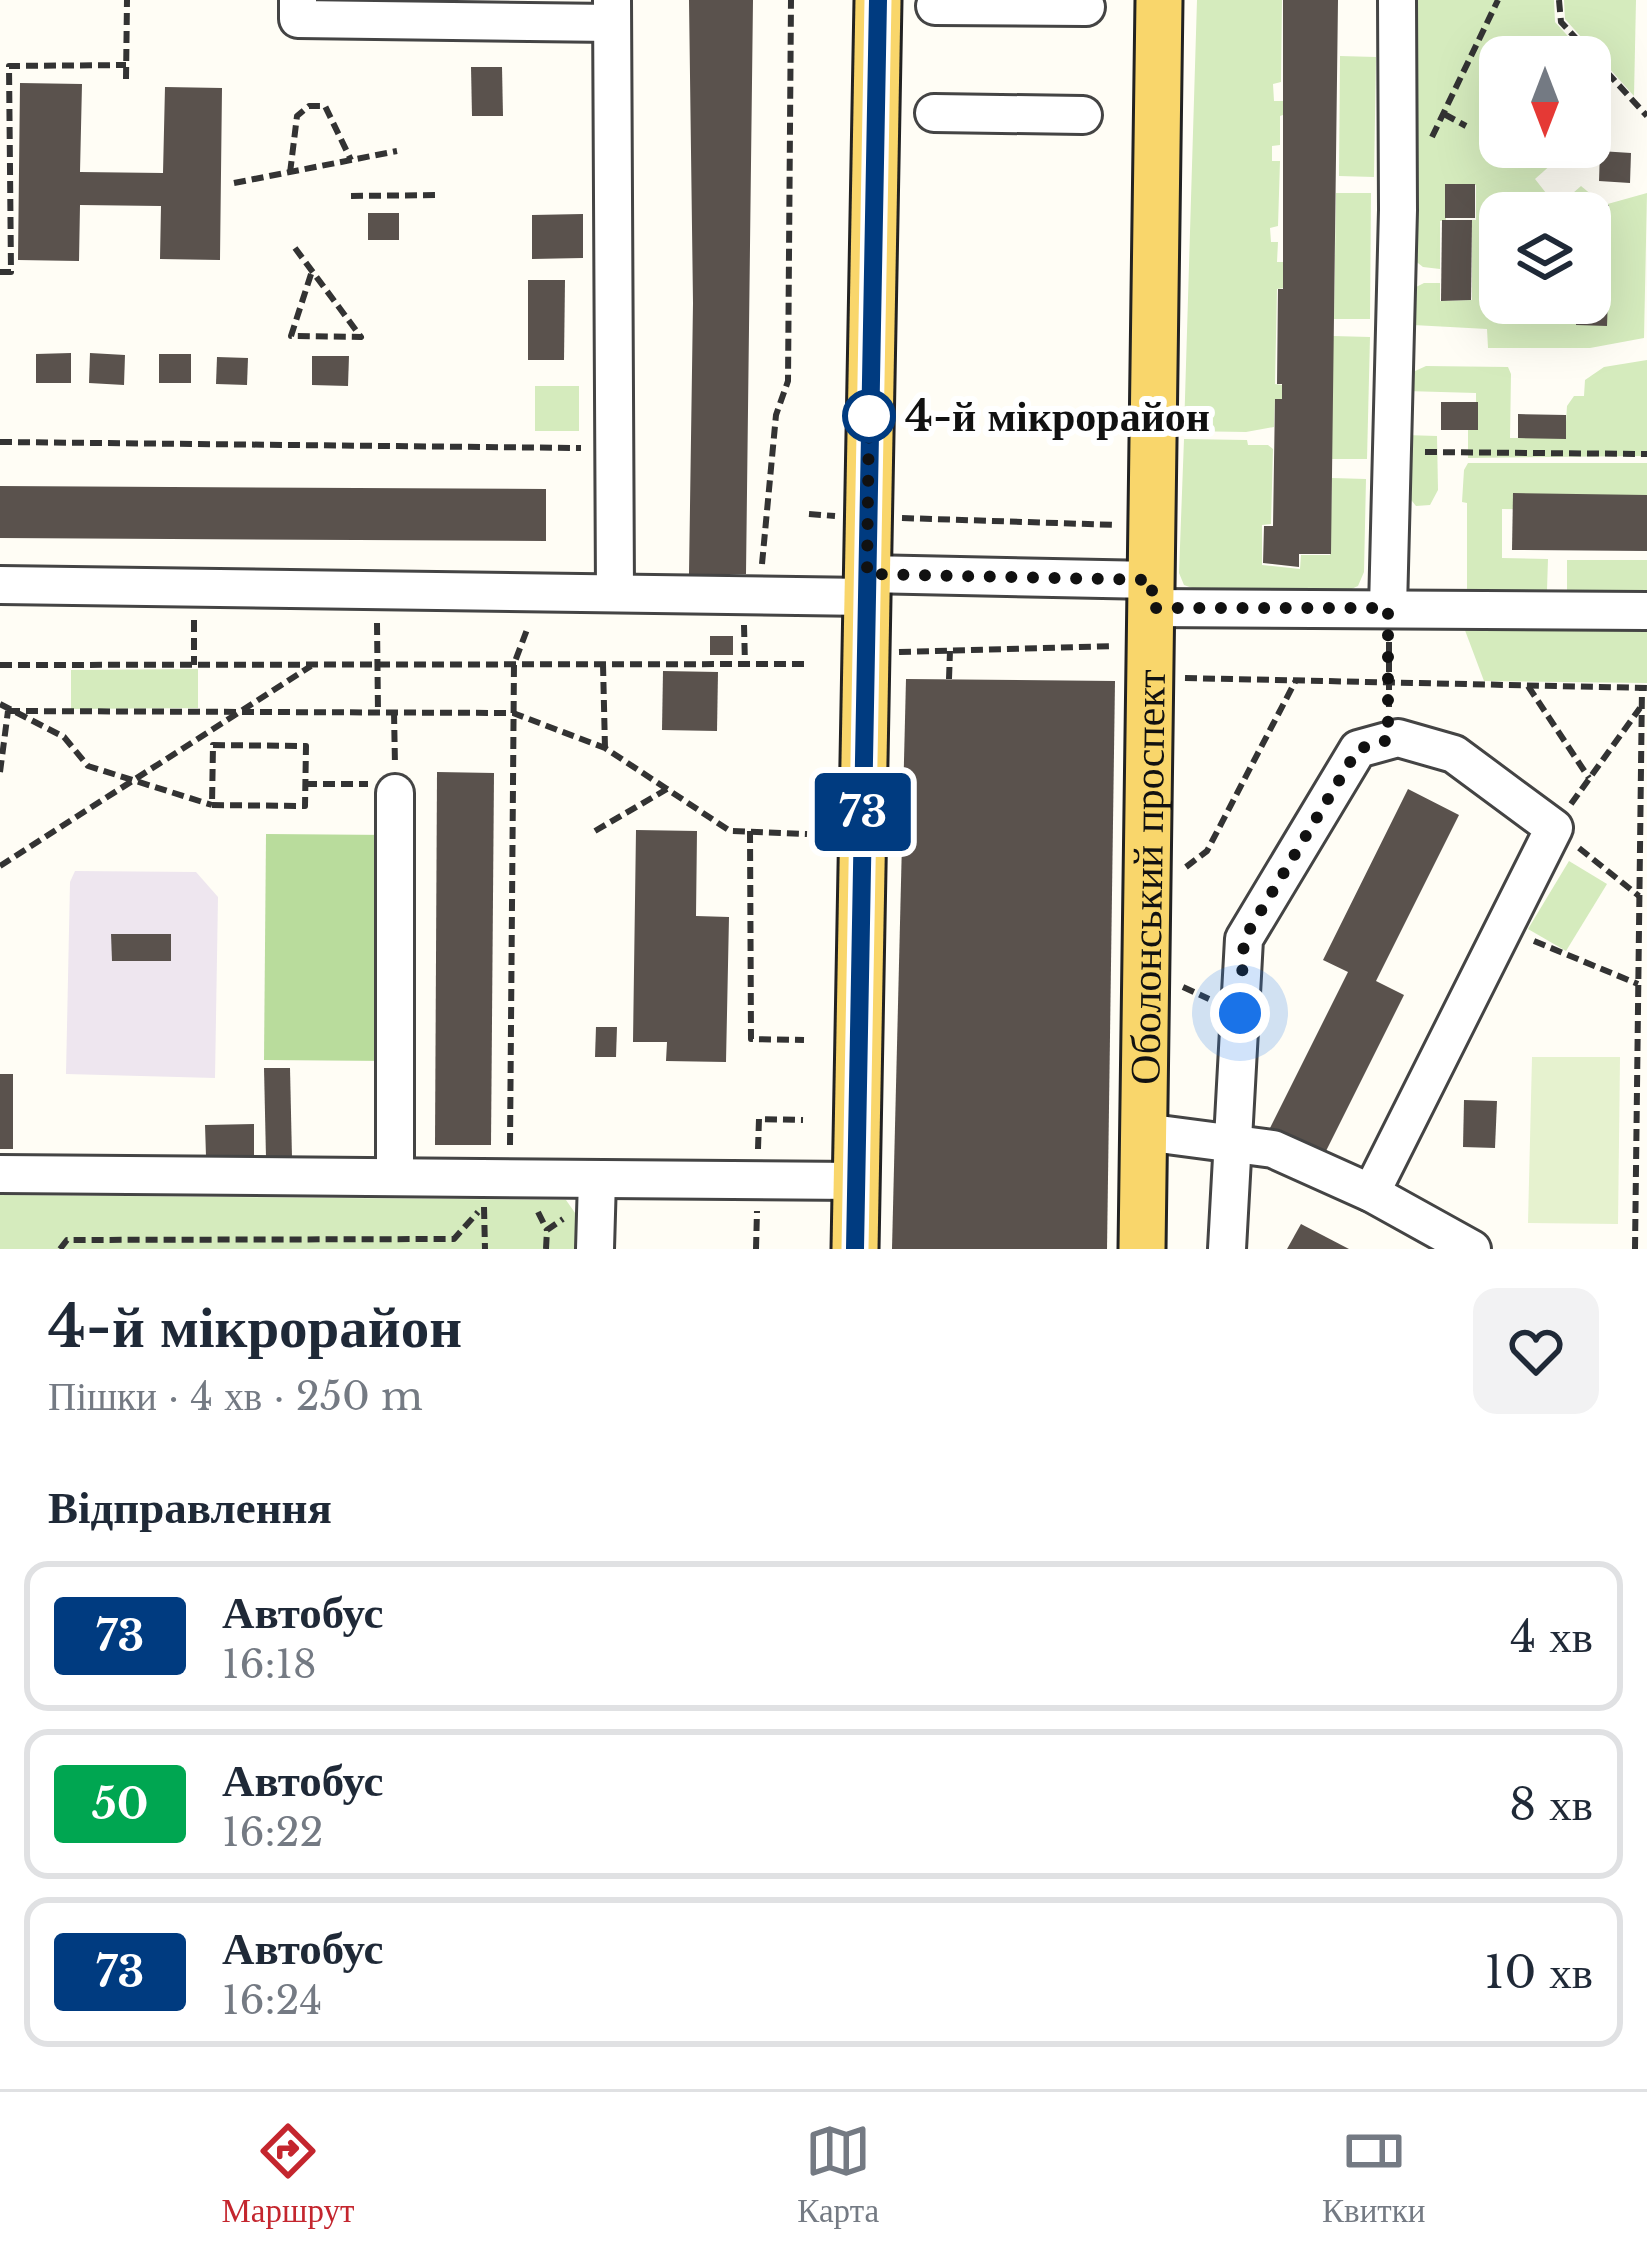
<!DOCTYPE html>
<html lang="uk">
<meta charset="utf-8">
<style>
body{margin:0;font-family:"Libre Baskerville",serif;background:#f2f2f3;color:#1f2937;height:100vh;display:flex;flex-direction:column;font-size:45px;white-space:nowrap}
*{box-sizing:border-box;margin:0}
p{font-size:39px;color:#747a83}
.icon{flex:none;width:66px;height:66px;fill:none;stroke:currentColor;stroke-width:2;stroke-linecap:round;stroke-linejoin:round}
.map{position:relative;height:1249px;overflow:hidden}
.drawer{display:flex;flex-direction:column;background:#fff;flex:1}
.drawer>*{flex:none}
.badge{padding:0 24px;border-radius:9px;font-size:42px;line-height:78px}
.needle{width:78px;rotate:180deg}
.fabs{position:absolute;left:1479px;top:36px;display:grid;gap:24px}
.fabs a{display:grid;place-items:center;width:132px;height:132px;border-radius:24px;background:#fff;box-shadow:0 12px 48px #0002;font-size:60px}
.you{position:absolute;width:60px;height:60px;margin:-30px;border:9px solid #fff;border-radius:50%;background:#1a73e8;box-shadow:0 0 0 18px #1a73e833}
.map>.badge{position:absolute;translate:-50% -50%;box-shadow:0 0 0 6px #fff}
h2{padding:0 48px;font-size:45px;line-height:108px}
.round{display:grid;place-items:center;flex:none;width:126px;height:126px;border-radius:24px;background:#f2f2f3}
.head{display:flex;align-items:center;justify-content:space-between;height:204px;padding:0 48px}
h1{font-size:57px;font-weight:700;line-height:90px}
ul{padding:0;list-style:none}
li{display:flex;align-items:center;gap:36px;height:150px;margin:0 24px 18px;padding:0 24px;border:6px solid #e0e1e3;border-radius:24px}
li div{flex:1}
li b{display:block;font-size:45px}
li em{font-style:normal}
li .badge{min-width:132px;font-weight:700;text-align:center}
.dock{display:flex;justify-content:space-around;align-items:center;height:168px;border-top:3px solid #e0e1e3;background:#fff;font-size:33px;color:#747a83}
.dock a{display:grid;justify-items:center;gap:6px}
.dock .current{color:#c4262e}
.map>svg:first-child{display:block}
.industrial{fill:#eee6ef}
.green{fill:#d5ebbd;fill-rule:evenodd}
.forest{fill:#b9dc9c}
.pitch{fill:#e6f2cf}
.building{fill:#5a524d}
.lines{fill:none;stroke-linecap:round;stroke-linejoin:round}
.minor-casing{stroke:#444;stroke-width:42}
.major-casing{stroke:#222;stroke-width:51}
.path{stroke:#333;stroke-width:6;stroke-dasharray:12 6;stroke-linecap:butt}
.minor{stroke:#fff;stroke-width:36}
.major{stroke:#f9d66b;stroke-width:45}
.line-casing{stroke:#fff;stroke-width:27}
.line{stroke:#003b80;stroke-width:18}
.walk{stroke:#111;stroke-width:12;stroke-dasharray:0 21.6}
.stop-dot{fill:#fff;stroke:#003b80;stroke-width:6}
.labels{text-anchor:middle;stroke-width:12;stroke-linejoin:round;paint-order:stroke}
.stop-label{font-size:42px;font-weight:bold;fill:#111;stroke:#fff;text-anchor:start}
.street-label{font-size:42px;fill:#111;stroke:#fff}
</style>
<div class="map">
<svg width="1647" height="1249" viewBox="0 0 1647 1249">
<rect width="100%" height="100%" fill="#fffdf5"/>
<path class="industrial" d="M75 871 196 872 218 897 215 1078 66 1074 70 882Z"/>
<g class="green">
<path d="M1197 0H1282L1281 82 1273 84 1274 101H1283V115L1280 116V145L1272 146V161H1280L1278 226 1270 228 1271 242H1278L1277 262H1284V288L1277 289 1275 384 1282 385V399H1275L1274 427 1246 432 1184 431Z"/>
<path d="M1411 0H1554L1555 22 1587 57H1500V147H1540L1553 163 1535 179 1557 207 1581 186 1604 205 1647 193 1644 338 1590 348H1488L1487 329 1413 325 1412 289 1424 283H1440V301L1472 300V220H1476V185H1446V220L1440 221V269L1423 267 1409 256ZM1500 213H1590V303H1500Z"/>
<path d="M1564 0H1636L1634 96 1565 19Z"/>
<path d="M1340 56 1376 57 1374 177 1339 176Z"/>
<path d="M1336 193H1371L1370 319H1334Z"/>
<path d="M1333 336 1370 337 1367 459H1330Z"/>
<path d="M1647 360V456L1468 458V409H1476V393L1406 391 1413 372 1426 366 1508 367 1511 374 1510 438H1565L1567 406 1574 396H1584L1585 380 1604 367Z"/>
<rect x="535" y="386" width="44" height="45"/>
<path d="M1405 435 1437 436 1438 490 1430 505 1416 506 1404 491Z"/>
<path d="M1184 439 1247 440 1248 445H1268L1273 449 1271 524 1262 525V565L1300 569 1301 555H1330L1332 478 1366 479 1364 572 1358 586 1347 591 1198 590 1184 585 1179 573Z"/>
<path d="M1468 463H1647V510L1502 509V558L1548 559 1547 590H1467V503L1462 502 1464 470Z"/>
<path d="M1567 560H1647V591L1567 590Z"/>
<path d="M1463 625 1647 626V683L1484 681Z"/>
<path d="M198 669V708L71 709V670Z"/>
<path d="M1569 861 1607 884 1566 951 1528 929Z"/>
<path d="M0 1195 566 1200 580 1220V1249H0Z"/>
</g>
<path class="forest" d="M266 834 391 835 389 1061 264 1060Z"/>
<path class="pitch" d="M1532 1057H1620L1618 1224 1528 1223Z"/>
<g class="building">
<path d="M689 0H753L746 574H689L693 303Z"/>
<path d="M1283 0H1338L1331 554H1299V567L1263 563 1264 526H1273L1275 399H1282V384H1277L1278 289H1283Z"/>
<path d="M471 67H502L503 116H472Z"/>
<path d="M20 83 82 84 80 172 163 173 165 87 222 88 220 260 160 259 161 206 80 205 79 261 18 260Z"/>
<path d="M1600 151 1631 153 1630 183 1599 181Z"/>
<rect x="1445" y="184" width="30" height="34"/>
<path d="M1578 204 1609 205 1608 235 1590 234V213H1577Z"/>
<rect x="368" y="213" width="31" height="27"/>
<path d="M583 214V258L532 259V215Z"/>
<path d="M1442 220H1472L1471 300 1441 301Z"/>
<path d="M528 280H565L564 360H528Z"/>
<path d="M1590 295 1608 296 1607 326 1576 325V303H1590Z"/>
<path d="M71 353V383H36V354Z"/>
<path d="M90 353 125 355 124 385 89 383Z"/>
<rect x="159" y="354" width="32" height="29"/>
<path d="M312 356H349L348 386 312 385Z"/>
<path d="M217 357 248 358 247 385 216 384Z"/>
<rect x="1441" y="402" width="37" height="28"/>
<path d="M1518 414 1566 415V439L1518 438Z"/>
<path d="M0 486 546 489V541L0 538Z"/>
<path d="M1513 493 1647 495V551L1512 550Z"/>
<rect x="710" y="636" width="23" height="19"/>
<path d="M663 671 718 672 717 731 662 730Z"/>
<path d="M906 679 1115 681 1107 1249H892Z"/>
<path d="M437 772 494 773 491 1145H435Z"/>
<path d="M1408 789 1459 815 1376 981 1404 995 1323 1157 1269 1130 1348 972 1323 960Z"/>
<path d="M636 830 697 831 696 916 729 917 726 1062 666 1061 667 1042H633Z"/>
<path d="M111 934H171V961H112Z"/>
<path d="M596 1027H617L616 1057H595Z"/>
<path d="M264 1068H290L292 1158H266Z"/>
<rect x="0" y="1074" width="13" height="75"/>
<path d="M1464 1100 1497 1101 1495 1148 1463 1147Z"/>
<path d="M254 1124V1156H206L205 1125Z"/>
<path d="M1301 1224 1349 1249H1287Z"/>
</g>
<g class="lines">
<defs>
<g id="minor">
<path d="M298 0V19L612 23"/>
<path d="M612 0 615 592"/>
<path d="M935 6 1086 7"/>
<path d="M934 113 1083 115"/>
<path d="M867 574 1152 580"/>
<path d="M0 585 867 597"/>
<path d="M1152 608 1647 611"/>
<path d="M1388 608 1398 210 1397 0"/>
<path d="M1144 1132 1273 1149 1371 1193 1472 1249"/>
<path d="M0 1174 856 1181"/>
<path d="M395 1177V793"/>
<path d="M595 1249 597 1179"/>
<path d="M1227 1249 1244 939 1358 749 1398 738 1454 754 1554 828 1371 1193"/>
</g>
<g id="major">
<path d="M855 1249 878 0"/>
<path id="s1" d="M1142 1249 1159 0"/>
</g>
</defs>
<use href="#minor" class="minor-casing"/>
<use href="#major" class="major-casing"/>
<g class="path">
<path d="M1559 0 1561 22 1647 116"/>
<path d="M126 79 127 0"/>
<path d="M1444 114 1466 126"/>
<path d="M1432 137 1498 0"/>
<path d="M290 173 297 116 309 106H325L351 160"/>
<path d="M234 183 397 151"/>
<path d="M351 196 439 195"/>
<path d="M295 248 361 337 291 336 312 271"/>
<path d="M0 272H11L9 66 126 65"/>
<path d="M0 442 581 448"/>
<path d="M1425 452 1647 454"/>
<path d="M809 514 835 516"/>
<path d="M902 518 1117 525"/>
<path d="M762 564 776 415 788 381 791 0"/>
<path d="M194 620V665"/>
<path d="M377 623 378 712"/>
<path d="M744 625 745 664"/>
<path d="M1389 642V707"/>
<path d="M899 652 1114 646"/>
<path d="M603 664 605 748"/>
<path d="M0 665 806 664"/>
<path d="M1185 678 1647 688"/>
<path d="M949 679 950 651"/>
<path d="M1528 686 1589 778"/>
<path d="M0 704 64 737 88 766 212 805"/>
<path d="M8 711 513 713 605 748 667 789"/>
<path d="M394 712 395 765"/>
<path d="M213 745 306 746 305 806 212 805Z"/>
<path d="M0 772 8 711"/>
<path d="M305 784H368"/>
<path d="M1571 804 1640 708"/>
<path d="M595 831 667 789 730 831 807 834"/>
<path d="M750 831 751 1039 804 1040"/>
<path d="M1579 848 1639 896"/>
<path d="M0 866 311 666"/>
<path d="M1186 867 1207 851 1296 680"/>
<path d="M1534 941 1638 984"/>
<path d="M1183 987 1209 999"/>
<path d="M510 1145 514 664 528 627"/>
<path d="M758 1149 759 1119 803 1120"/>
<path d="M484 1207 485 1249"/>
<path d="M538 1212 547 1230"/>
<path d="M60 1249 67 1240 454 1239 478 1212"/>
<path d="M546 1249 547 1230 563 1219"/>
<path d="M756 1249 757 1211"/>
<path d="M1635 1249 1642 688"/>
</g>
<use href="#minor" class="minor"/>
<use href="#major" class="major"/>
</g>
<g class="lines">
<defs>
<path id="line" d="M855 1249 878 0"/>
</defs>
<use href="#line" class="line-casing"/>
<use href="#line" class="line"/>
<path class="walk" d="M869 416 867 574 1152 580V608H1388V740L1358 749 1244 939 1240 1013"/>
</g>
<circle class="stop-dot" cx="869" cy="416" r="24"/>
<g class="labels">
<g class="stop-label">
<text x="905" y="431">4-й мікрорайон</text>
</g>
<g class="street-label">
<text dy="15" stroke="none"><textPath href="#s1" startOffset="372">Оболонський проспект</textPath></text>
</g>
</g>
</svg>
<div class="fabs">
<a><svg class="needle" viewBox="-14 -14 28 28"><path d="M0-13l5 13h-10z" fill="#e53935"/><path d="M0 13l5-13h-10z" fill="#747a83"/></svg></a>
<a><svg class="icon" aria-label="layers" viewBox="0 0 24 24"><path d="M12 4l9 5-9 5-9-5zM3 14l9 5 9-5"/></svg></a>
</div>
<div class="you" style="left:1240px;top:1013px"></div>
<b class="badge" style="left:863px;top:812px;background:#003b80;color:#fff">73</b>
</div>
<section class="drawer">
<div class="head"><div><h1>4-й мікрорайон</h1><p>Пішки · 4 хв · 250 m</p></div><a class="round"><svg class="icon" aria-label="heart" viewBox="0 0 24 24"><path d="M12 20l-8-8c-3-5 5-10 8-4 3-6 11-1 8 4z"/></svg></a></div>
<h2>Відправлення</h2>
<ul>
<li><span class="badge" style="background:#003b80;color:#fff">73</span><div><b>Автобус</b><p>16:18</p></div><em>4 хв</em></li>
<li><span class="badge" style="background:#00a651;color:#fff">50</span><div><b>Автобус</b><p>16:22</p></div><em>8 хв</em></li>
<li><span class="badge" style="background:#003b80;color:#fff">73</span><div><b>Автобус</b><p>16:24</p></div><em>10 хв</em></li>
</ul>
</section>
<nav class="dock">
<a class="current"><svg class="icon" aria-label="directions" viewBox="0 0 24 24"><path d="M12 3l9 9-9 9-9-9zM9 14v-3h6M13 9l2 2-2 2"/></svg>Маршрут</a>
<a><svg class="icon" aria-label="map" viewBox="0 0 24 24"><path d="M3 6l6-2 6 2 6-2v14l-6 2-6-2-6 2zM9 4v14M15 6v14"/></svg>Карта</a>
<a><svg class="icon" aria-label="tickets" viewBox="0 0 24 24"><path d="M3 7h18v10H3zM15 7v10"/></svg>Квитки</a>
</nav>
